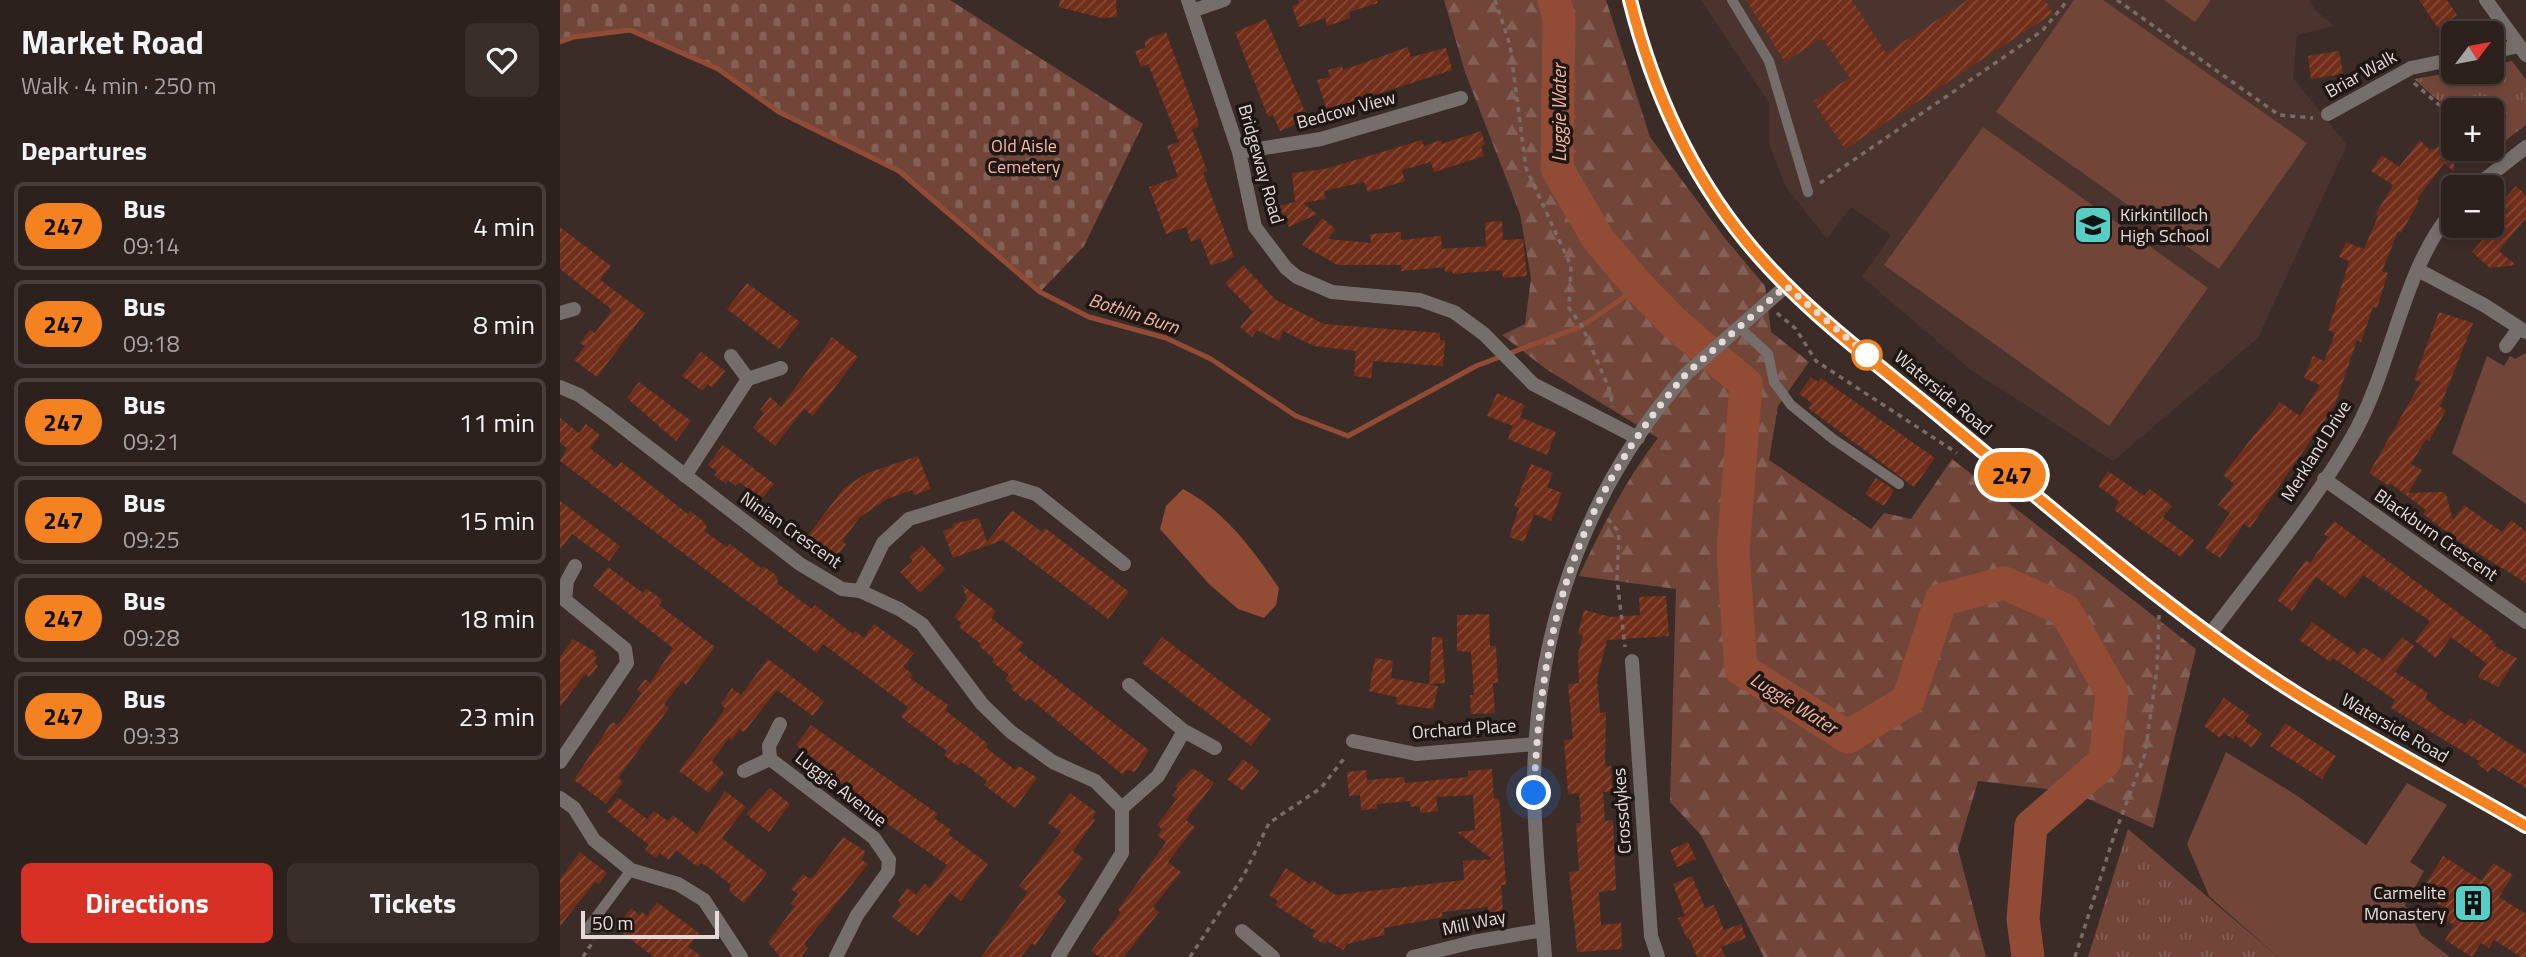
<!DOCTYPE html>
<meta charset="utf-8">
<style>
body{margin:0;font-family:"Titillium Web",sans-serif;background:#392e2a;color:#f1f3f6;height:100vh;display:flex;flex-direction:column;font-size:26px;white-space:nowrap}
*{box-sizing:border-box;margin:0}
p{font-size:23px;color:#a7a3a4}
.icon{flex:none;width:38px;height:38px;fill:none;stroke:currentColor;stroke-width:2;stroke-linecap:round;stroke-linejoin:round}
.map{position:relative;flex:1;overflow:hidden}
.details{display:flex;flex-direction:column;background:#2d211d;width:560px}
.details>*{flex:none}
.badge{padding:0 14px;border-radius:23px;font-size:24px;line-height:46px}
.needle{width:46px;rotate:58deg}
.controls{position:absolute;left:1881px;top:21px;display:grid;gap:14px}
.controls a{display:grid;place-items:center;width:63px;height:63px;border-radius:10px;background:#2d211d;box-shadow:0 4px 10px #0003,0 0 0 2px #483e3b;font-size:35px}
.scale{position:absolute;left:21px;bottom:18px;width:138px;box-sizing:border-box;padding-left:7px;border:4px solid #e5dad7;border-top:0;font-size:19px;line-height:24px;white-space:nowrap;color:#e5dad7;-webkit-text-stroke:5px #1e1714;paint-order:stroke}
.you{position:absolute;width:35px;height:35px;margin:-18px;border:5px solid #fff;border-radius:50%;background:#1a73e8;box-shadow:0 0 0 10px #1a73e833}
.map>.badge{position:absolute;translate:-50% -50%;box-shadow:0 0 0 4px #fff}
h2{padding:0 21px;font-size:26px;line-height:63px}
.round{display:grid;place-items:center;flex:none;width:74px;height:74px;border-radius:10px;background:#392e2a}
.head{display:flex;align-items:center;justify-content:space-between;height:119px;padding:0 21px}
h1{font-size:33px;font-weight:700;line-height:52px}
.primary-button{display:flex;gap:14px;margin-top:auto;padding:14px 21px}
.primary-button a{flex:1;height:80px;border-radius:10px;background:#d93025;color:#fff;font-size:28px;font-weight:700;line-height:80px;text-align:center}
.primary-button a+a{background:#392e2a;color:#f1f3f6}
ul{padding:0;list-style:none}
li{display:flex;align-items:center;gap:21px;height:88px;margin:0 14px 10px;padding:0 7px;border:4px solid #483e3b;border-radius:10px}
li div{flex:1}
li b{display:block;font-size:26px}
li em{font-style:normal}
li .badge{min-width:77px;font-weight:700;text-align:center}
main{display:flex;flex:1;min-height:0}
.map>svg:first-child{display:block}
.built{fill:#4b342d}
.grass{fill:url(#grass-tufts)}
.forest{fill:url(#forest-firs)}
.cemetery{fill:url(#cemetery-stones)}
.park{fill:#714639}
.water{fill:#924c36}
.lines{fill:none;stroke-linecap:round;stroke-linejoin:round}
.stream{stroke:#924c36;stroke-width:5}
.river{stroke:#924c36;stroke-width:33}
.building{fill:url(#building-hatch)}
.path{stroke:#796b67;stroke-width:3.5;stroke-dasharray:5 5;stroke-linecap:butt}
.service{stroke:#766e6b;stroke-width:10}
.minor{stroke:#766e6b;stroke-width:14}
.tertiary{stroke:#766e6b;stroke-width:14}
.secondary{stroke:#9d908c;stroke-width:14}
.line-casing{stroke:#fff;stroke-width:16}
.line{stroke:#f58220;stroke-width:10}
.walk{stroke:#e5dad7;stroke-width:7;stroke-dasharray:0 12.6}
.stop-dot{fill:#fff;stroke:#f58220;stroke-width:3.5}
.labels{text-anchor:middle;stroke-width:7;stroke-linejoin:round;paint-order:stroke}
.street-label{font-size:18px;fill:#e5dad7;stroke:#1e1714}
.park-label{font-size:18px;fill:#f7b8a5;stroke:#1e1714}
.poi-label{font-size:18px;fill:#e5dad7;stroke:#1e1714;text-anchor:start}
.water-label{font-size:19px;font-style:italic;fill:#f5b6a3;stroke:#1e1714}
</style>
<main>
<section class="details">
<div class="head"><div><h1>Market Road</h1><p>Walk · 4 min · 250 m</p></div><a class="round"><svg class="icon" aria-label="heart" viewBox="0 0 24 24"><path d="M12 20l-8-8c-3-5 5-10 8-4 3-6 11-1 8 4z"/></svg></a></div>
<h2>Departures</h2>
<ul>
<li><span class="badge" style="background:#f58220;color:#111">247</span><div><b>Bus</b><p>09:14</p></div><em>4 min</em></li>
<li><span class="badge" style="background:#f58220;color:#111">247</span><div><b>Bus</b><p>09:18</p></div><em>8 min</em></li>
<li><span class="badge" style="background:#f58220;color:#111">247</span><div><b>Bus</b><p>09:21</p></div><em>11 min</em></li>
<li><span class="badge" style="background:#f58220;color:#111">247</span><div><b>Bus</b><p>09:25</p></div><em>15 min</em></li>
<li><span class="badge" style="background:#f58220;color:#111">247</span><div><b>Bus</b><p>09:28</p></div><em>18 min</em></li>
<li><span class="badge" style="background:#f58220;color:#111">247</span><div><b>Bus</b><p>09:33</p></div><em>23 min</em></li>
</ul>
<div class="primary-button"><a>Directions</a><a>Tickets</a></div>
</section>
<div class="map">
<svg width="1966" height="957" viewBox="0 0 1966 957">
<defs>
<pattern id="grass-tufts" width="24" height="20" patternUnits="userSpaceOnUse" patternTransform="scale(1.75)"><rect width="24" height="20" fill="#714639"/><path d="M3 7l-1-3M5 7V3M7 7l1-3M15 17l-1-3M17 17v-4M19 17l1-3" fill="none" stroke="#856055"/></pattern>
<pattern id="forest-firs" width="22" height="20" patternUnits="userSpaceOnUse" patternTransform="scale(1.75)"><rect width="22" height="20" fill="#714639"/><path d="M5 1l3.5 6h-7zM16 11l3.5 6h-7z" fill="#856055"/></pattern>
<pattern id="cemetery-stones" width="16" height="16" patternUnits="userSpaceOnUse" patternTransform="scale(1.75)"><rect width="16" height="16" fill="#714639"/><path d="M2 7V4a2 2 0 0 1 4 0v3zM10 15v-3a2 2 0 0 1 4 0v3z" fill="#856055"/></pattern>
<pattern id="building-hatch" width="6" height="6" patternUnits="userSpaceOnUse" patternTransform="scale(1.75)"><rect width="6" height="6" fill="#702d18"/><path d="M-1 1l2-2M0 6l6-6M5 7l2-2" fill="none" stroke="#844b39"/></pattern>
</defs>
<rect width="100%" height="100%" fill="#3c2c27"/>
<path class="built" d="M1141 0H1749L1755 10 1774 26 1737 35 1733 78 1787 145 1698 338 1553 461 1411 370 1302 277 1331 235 1291 207 1267 239 1226 187 1209 144V103Z"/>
<g class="grass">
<path d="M1952 61 1966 80V125L1934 149 1932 110H1894L1893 114 1854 79 1895 72H1932V65Z"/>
<path d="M1568 829 1718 957H1528Z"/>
</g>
<path class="forest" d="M884 0H1046L1090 137 1164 237 1205 286 1211 332 1249 362 1218 406 1209 460 1311 529 1324 513 1351 519 1392 459 1636 649 1593 828 1513 792 1418 781 1398 849 1426 957H1204L1141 835 1110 802 1116 589 1019 576C1042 527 1065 481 1098 438L986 369 942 335 965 324 971 278 960 214 905 72Z"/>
<path class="cemetery" d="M0 0H390L583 124 524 246 480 292 339 171 219 112 158 69 70 30 14 37 0 42Z"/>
<g class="park">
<path d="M1514 0H1543L1747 143 1659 269 1436 112Z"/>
<path d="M1604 0H1651L1635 22Z"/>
<path d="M1423 127 1648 288 1549 426 1324 265Z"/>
<path d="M1966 353V504L1892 453 1927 356 1944 366 1950 356 1955 359Z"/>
<path d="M1666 752 1736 795 1806 845 1847 783 1887 805 1850 862 1864 871 1845 905 1861 935 1890 957H1718L1649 896 1627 844Z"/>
</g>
<path class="water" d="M623 489C666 512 692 549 719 588L716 605 704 618 678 609 649 584 600 529 606 506Z"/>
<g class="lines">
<path class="stream" d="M0 42 14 37 70 30 158 69 219 112 339 171 480 292 529 317 606 338 651 359 736 416 788 436 916 366 1022 326 1079 287"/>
<path class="river" d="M994 0 999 18 997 168 1038 239 1079 287 1112 321 1186 384 1173 552 1181 669 1288 737 1348 700 1381 600 1444 583 1505 610 1552 693 1545 761 1471 826 1463 919 1468 957"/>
</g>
<g class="building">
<path d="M500 0H556L557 17 542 18 499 7Z"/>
<path d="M738 0H817L818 3 789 12 790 18 767 26 765 18 739 27 732 6 739 3Z"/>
<path d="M1186 0H1292L1326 53 1408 0H1485L1493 13 1285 149 1253 101 1290 78 1262 38 1225 62Z"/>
<path d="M1859 0H1887L1897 15 1878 28Z"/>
<path d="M706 19 748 119 720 131 713 115 708 117 675 32Z"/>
<path d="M606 32 638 120V127L632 129 647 171 643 173 674 257 651 266 640 238 631 242 626 227 606 234 589 187 618 177 607 146 619 142 588 64 581 67 575 51 585 48V40Z"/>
<path d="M848 47 851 57 886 48 892 70 767 110 757 80 770 77 768 70 782 66 783 70Z"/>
<path d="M1779 51 1783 74 1751 79 1748 56Z"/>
<path d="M1894 130V149H1908L1894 163V172L1884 163 1857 199 1859 201 1841 233 1838 231 1822 271 1828 273 1817 308 1813 307 1801 342 1797 340 1775 405 1690 528 1684 524 1660 558 1645 548 1670 513 1658 505 1674 484 1663 475 1720 402 1740 416 1760 385 1744 378 1753 356 1764 361 1775 333 1768 330 1789 261 1779 257 1786 242 1804 249 1818 216 1815 215 1833 185 1811 171 1822 155 1839 167 1860 140 1872 152 1870 149H1875Z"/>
<path d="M921 131 925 145 921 146 924 156 874 172 871 162 842 170 845 181 808 192 804 182 764 191 766 199 743 203 757 214 729 227 719 206 735 202 732 173 765 169 862 140 864 146 881 140 882 144Z"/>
<path d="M1956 186 1966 195V218L1939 251 1956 265 1930 268 1912 252 1948 211 1940 204Z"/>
<path d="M762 218 776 229 768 239 811 243 810 234 841 232V240L881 236 882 249 926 246 925 222 942 221 943 240 963 239 967 276 943 278 942 270 893 274 892 271 885 272V267L841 271V265H778L742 245Z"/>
<path d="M0 227 51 266 40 280 85 313 37 377 14 360 25 346 20 343 30 330 35 333 52 310 0 269Z"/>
<path d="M683 265 716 300 764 324 880 333V340H885L883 366 813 361 811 378 794 376 796 351 754 346 723 331 719 341 697 330 692 337 680 327 693 312 665 283Z"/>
<path d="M187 283 240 322 219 349 167 309Z"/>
<path d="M1879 312 1913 323 1880 407 1886 410 1869 441 1866 439 1851 464 1862 470 1848 493 1882 492 1886 494 1893 520 1904 505 1942 532 1951 520 1966 531V583L1900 542 1863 514 1866 510 1831 484 1829 486 1809 473 1861 382 1854 380Z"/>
<path d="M272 337 298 357 253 416 244 409 215 446 193 428 204 413 200 410 210 397 221 407Z"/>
<path d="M141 352 165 371 152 388 148 384 142 391 122 376Z"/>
<path d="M1251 377 1258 382 1261 378 1375 458 1354 487 1248 408 1252 403 1239 394Z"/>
<path d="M79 382 131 421 116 441 67 398Z"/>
<path d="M937 393 965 405 960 417 996 432 987 455 948 439 953 426 927 416Z"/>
<path d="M0 418 19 433 26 424 40 435 30 448 56 468 61 462 128 514 130 511 143 521 147 527 144 531 167 547 170 544 201 568 203 566 217 576 218 584 252 609 255 605 293 634 295 631 304 638 314 624 354 653 343 667 353 674 350 678 388 705 385 710 428 744 425 747 455 770 458 766 463 768 477 778 455 808 424 785 427 781 401 762 398 766 384 755 387 751 341 717 348 707 263 644 257 653 0 461 7 448 0 443Z"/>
<path d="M163 445 214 484 202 499 179 482 175 486 168 480 166 484 154 475 157 472 148 465Z"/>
<path d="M358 456 371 489 354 495 352 490 327 499 300 517 282 541 286 544 277 556 272 553 264 556 253 548 255 545 246 538 284 488 307 473Z"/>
<path d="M971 464 993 473 987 487 1002 493 991 521 974 514 964 542 949 537 959 508 954 506Z"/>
<path d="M1548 471 1584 496 1590 489 1612 506 1603 517 1634 540 1621 557 1554 510 1559 501 1538 486Z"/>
<path d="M1316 478 1334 490 1324 506 1305 494Z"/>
<path d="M0 501 60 546 49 561 12 534 0 550Z"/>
<path d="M452 510 482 532 485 528 569 592 548 619 443 540 393 558 383 531 393 527 392 524 419 518 427 542Z"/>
<path d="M1774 521 1931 637 1930 639 1936 644 1934 646 1957 658 1938 687 1918 677 1926 663 1891 637 1876 658 1855 641 1870 621 1803 575 1785 598 1756 577 1732 611 1717 600 1746 560 1750 563 1768 537 1764 534Z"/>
<path d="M362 545 385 569 360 593 340 572 353 561 349 557Z"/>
<path d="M48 567 83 593 86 588 102 600 99 605 155 647 126 685 122 681 104 704 109 708 58 778 63 782 46 804 14 780 49 726 53 722 58 725 82 693 77 690 85 679 90 683 113 648 33 586Z"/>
<path d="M402 585 436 611 431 618 464 643 458 650 589 750 575 772 567 770 563 775 469 698 466 701 451 689 453 686 445 680 449 675 432 662 434 659 419 646 421 644 399 627 402 623 394 617 407 600Z"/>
<path d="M1106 596 1109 636 1047 640 1037 679 1040 713 1046 712 1045 767 1051 766 1052 791 1043 792 1045 821 1053 820 1056 890 1039 892 1041 925 1061 923 1062 949 1017 952 1009 872 1019 871 1016 823H1021L1019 793 1008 794 1004 740 1013 739 1008 684 1019 683 1018 655 1023 635 1018 634 1024 610 1051 617 1080 615 1079 597Z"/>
<path d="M929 614 930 646H936L937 665 938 683H933L935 713 911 714 910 695H914L911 652 897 651V615Z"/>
<path d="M1752 622 1798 654 1803 647 1823 660 1842 637 1854 646 1835 672 1868 693 1865 698 1884 713 1905 725 1910 718 1966 754V788L1932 767 1928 772 1917 764 1919 761 1831 708 1835 700 1773 658 1770 662 1739 640Z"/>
<path d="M602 637 711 719 691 746 582 663Z"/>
<path d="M872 637H882L885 683 869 684Z"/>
<path d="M13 639 36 652 34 655 37 658 34 662 38 666 29 677 25 674 0 707V657Z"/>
<path d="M815 658 833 661 831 678 878 686 873 709 836 704 837 697 809 691Z"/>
<path d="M208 659 264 701 253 716 217 690 184 732 179 729 172 740 169 738 152 761 164 773 149 793 119 771 153 726 165 708 161 704 172 688 181 695Z"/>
<path d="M1664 698 1689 715 1685 721 1702 733 1692 748 1675 735 1673 739 1664 733 1660 738 1644 726Z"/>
<path d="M1725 723 1776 756 1762 779 1710 746Z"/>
<path d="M251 725 378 814 374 818 391 830 388 834 428 864 401 901 390 893 358 936 332 917 341 904 338 901 347 888 356 895 365 884 370 888 387 865 319 818 321 815 317 810 276 780 278 777 236 745Z"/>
<path d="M683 759 699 771 683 791 667 779Z"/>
<path d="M633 768 654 783 626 820 635 827 608 862 621 872 593 907 599 912 564 957H540L531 951 561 912 558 910 606 842 597 835 602 829 597 825 617 799 612 796 618 788 615 786Z"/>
<path d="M932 769 934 799 939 798 945 869 946 885H941L943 914 929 915 928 907 882 912 883 917 824 928 825 935 787 944 783 950 767 941 765 945 752 936 755 931 715 905 718 901 709 895 726 868 750 884 752 880 776 895 904 880 903 861 932 859 897 832 915 830 913 795 876 797 878 811 860 813V806L850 807V801L817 804V809L801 810 800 795 789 796 787 772 806 770 807 780 844 777 845 783 908 777V771Z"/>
<path d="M210 788 230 804 209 832 186 814Z"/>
<path d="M165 791 186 807 162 838 207 873 184 903 171 893 169 888 171 885 148 867 141 863 138 867 116 850 109 860 100 853 96 858 85 850 89 845 47 812 58 797 87 819 94 811 108 821 113 815 137 834Z"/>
<path d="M510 793 536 812 532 818 535 820 513 851 523 858 497 893 506 900 475 946 472 943 461 957H421L468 892 459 886 501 832 488 823Z"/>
<path d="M283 837 305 851 302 860 308 864 244 944 248 948 241 957H220L208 942 235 906 231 904 238 894 231 889 243 874 250 879 253 877Z"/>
<path d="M1128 842 1136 859 1117 867 1110 850Z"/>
<path d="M20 852 47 873 39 884 35 882 0 926V879Z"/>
<path d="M1883 856 1922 881 1933 863 1953 875 1939 897 1966 914V957H1961L1934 940 1929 948 1921 943 1912 957 1885 940 1894 925 1881 917 1886 909 1860 893Z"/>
<path d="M1132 876 1145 908 1154 905 1164 930 1181 924 1186 938 1161 947 1165 957H1137L1129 938 1127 939 1118 918 1125 916 1113 884Z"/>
<path d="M97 902 139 933 128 947 142 957H94L56 928 71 908 80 915 82 912 87 916Z"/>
</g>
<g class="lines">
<g class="path">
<path d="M935 0 950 45 966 168 1011 266 1009 308 1022 326 1049 388 1053 407"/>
<path d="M1557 0 1719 115 1753 118"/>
<path d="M1854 83 1894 118"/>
<path d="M1260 183 1482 31 1508 0"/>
<path d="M1217 313 1236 329 1256 361 1397 453"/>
<path d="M1048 519 1059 532 1057 579 1065 647"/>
<path d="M23 957 34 940"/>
<path d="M630 957 684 875 709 823 761 788 786 756"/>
<path d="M1515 957 1554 836 1585 754 1597 669 1599 615"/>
</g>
<g class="service">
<path d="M1172 0 1209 61 1248 192"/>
<path d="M1180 328 1208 354 1214 382 1231 405 1273 439 1339 484"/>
<path d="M27 929 71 870"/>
</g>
<g class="minor">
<path d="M628 0 679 152 695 227 726 268 737 277 772 292 860 300 894 312 924 334 973 384 1078 438"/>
<path d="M1926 0 1966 55"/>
<path d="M632 11 664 0"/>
<path d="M1932 52 1959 46"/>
<path d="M1768 114 1851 68 1894 59"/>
<path d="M679 152 761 139 901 98"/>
<path d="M1858 270 1924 305 1966 332"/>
<path d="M0 313 14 309"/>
<path d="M1946 346 1959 328"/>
<path d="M171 356 188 379"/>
<path d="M0 387 19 395 47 415 240 564 282 589 300 591 339 609 362 624 422 704 451 732 493 762 535 781 562 808V853L498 957"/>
<path d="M125 476 188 379 221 368"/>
<path d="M1764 479 1966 622"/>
<path d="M300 591 323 543 349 519 453 487 476 494 564 564"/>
<path d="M1072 661 1091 936 1098 957"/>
<path d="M569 685 624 731 655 748"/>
<path d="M220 724 209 746 210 759 314 838 329 860 328 872 297 915 276 957"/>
<path d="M793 741 856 754 976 744"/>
<path d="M0 762 67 663 65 649 5 600 7 581 15 566"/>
<path d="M184 771 210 759"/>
<path d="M0 798 14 808 34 840 71 870 118 884 144 900 181 957"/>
<path d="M562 808 598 776 624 731"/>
<path d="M682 931 713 957"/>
<path d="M853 957 913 942 983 930"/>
</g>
<g class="tertiary">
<path d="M1915 187 1966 147"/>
<path d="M1651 633C1699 569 1759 498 1797 428 1833 360 1844 266 1894 209"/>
<path d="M985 957C981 903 975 847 974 793 973 637 1023 491 1126 374L1226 286"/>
</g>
<path class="secondary" d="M1070 0C1092 88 1128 171 1186 241 1242 310 1318 364 1386 421 1498 514 1614 617 1737 694 1812 741 1890 783 1966 826"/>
</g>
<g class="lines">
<defs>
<path id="line" d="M1070 0C1092 88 1128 170 1186 241 1242 310 1318 364 1386 421 1498 513 1615 618 1737 694 1812 741 1890 782 1966 826"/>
</defs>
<use href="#line" class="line-casing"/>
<use href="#line" class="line"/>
<path class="walk" d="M974 793C981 626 1014 503 1126 374L1226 286 1307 355"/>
</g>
<defs>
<symbol id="school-square" viewBox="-11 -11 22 22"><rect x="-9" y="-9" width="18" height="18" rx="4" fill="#56cec4" stroke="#1e1714"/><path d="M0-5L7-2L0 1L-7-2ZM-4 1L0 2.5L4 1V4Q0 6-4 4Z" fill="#111"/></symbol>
<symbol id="building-square" viewBox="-11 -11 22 22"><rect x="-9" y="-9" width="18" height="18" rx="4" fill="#56cec4" stroke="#1e1714"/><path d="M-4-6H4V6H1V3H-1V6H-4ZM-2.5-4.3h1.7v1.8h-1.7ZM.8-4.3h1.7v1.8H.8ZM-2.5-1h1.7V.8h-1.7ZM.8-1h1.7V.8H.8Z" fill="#111"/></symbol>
</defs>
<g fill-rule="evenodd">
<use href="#school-square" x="1511" y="203" width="44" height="44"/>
<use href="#building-square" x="1891" y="881" width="44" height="44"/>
</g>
<circle class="stop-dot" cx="1307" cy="355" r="14"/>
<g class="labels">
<g class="street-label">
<text transform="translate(1801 74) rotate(-29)" y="6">Briar Walk</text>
<text transform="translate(786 110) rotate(-15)" y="6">Bedcow View</text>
<text transform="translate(701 164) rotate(74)" y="6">Bridgeway Road</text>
<text transform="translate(1383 393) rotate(40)" y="6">Waterside Road</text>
<text transform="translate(1756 451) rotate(-58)" y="6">Merkland Drive</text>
<text transform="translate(231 530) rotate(35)" y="6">Ninian Crescent</text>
<text transform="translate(1876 535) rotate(35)" y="6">Blackburn Crescent</text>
<text transform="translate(1835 728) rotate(30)" y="6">Waterside Road</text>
<text transform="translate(904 729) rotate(-4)" y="6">Orchard Place</text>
<text transform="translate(281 789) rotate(38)" y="6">Luggie Avenue</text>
<text transform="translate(1062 811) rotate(-94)" y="6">Crossdykes</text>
<text transform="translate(914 923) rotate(-12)" y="6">Mill Way</text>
</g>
<g class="park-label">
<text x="464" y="152">Old Aisle<tspan x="464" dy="21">Cemetery</tspan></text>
</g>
<g class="poi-label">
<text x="1560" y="221">Kirkintilloch<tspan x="1560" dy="21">High School</tspan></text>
<text x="1886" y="899" text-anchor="end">Carmelite<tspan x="1886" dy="21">Monastery</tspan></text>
</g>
<g class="water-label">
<text transform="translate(999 113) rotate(-90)" y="7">Luggie Water</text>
<text transform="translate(574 313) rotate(18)" y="7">Bothlin Burn</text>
<text transform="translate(1234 703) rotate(32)" y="7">Luggie Water</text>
</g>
</g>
</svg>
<div class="controls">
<a><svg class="needle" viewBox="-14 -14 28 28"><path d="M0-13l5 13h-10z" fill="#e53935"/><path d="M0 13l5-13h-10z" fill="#a7a3a4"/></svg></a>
<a>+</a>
<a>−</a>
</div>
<div class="scale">50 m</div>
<div class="you" style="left:974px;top:793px"></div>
<b class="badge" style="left:1452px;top:475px;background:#f58220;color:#111">247</b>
</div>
</main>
